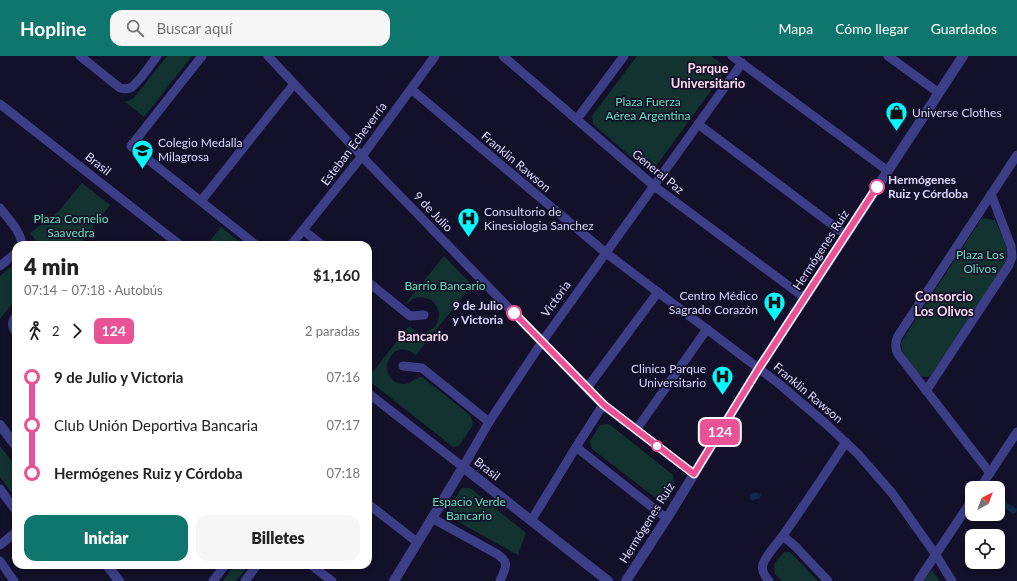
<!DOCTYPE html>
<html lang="es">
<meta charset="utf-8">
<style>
body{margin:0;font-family:Lato,sans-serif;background:#f6f6f6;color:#222;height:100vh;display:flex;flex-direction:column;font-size:15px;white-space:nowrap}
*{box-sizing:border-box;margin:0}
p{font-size:13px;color:#767676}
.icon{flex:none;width:22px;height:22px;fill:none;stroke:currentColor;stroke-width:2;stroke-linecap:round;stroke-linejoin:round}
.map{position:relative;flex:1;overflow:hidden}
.details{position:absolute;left:12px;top:185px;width:360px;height:328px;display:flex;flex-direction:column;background:#fff;border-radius:12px;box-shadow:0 2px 6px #0003}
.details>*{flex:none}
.badge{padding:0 8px;border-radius:6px;font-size:14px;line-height:26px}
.needle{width:26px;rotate:41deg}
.tools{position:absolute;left:965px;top:425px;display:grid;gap:8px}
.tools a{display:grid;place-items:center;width:40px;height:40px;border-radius:8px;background:#fff;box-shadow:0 2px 6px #0003;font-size:20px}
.map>.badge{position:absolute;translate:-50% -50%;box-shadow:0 0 0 2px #fff}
.legs{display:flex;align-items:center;gap:6px;height:44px;padding:0 12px;font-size:13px}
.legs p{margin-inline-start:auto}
.summary{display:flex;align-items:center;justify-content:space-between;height:68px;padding:0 12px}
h1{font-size:22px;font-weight:800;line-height:30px}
.primary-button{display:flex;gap:8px;margin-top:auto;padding:8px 12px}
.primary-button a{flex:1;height:46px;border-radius:12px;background:#0f766e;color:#fff;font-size:16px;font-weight:800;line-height:46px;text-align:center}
.primary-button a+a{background:#f6f6f6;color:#222}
ul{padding:0 12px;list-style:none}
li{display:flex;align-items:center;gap:14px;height:48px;font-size:15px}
li i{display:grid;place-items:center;width:6px;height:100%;margin:0 5px;background:currentColor}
li i::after{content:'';width:10px;height:10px;margin:-5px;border:3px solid;border-radius:50%;background:#fff}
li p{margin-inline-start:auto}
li:first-child i{background:linear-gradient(#0000 50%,currentColor 0)}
li:last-child i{background:linear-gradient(currentColor 50%,#0000 0)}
header{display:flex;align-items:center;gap:24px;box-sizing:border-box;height:56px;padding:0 20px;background:#0f766e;color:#fff}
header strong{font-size:19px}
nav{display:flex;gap:22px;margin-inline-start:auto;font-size:14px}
.search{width:280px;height:36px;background:#f6f6f6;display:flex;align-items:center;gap:10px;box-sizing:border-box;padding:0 14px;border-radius:12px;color:#767676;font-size:15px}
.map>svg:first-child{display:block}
.green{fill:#133330}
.water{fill:#0d294c}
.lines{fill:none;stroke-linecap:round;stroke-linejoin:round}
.minor{stroke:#3c3e88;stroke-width:9}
.tertiary{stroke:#3c3e88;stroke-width:10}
.line-1-casing{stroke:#fff;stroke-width:9}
.line-1{stroke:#e95297;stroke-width:6}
.stop-1-dot{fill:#fff;stroke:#e95297;stroke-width:2}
.labels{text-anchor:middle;stroke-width:3.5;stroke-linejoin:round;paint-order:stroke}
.park-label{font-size:12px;fill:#64e0b8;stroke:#131029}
.poi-label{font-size:12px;fill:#dbd9ff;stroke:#131029;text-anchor:start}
.street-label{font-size:12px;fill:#dbd9ff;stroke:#131029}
.stop-label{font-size:12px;font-weight:bold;fill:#dbd9ff;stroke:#131029;text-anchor:start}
.neighbourhood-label{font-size:13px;font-weight:bold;fill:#ffdbf4;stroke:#131029}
</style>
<header>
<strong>Hopline</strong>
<div class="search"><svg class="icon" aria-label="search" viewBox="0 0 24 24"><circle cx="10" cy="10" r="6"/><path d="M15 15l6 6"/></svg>Buscar aquí</div>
<nav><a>Mapa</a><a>Cómo llegar</a><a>Guardados</a></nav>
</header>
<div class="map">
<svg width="1017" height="525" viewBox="0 0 1017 525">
<rect width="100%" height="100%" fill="#131029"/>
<g class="green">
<path d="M167 0H192L144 61 125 46 134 42Z"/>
<path d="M637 0H711L722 8 723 18 654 113 646 114 593 68 592 60Z"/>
<path d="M82 127 110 149 79 189H39L30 177 59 155Z"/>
<path d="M982 162 995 164C1002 180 1010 190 1005 208L930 320 927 321 920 320C913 310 900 299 901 286Z"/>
<path d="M221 171 244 189H207Z"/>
<path d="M444 200 472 229 416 299C390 278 374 323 402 328 411 329 415 321 422 321L471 360 473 369 459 390 453 391 368 324V322L409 270C412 272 414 274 417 276 419 277 423 277 426 276 444 271 443 245 425 242 418 240 412 243 407 248L406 247Z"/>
<path d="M16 207V243L0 263V220Z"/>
<path d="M609 368 673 419 674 426 664 442 657 443 592 393 590 385 600 369Z"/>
<path d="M0 390 16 411V443L0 421Z"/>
<path d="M462 432H470L526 477 518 499 451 462 449 452Z"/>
<path d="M784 496H790L818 525H782L775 518 774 508Z"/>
<path d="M235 509H249L236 525H223Z"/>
<path d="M931 515H933L939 525H924Z"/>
</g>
<g class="water">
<path d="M757 436 761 439 759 443H756L753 445 750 443C749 439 752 436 756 437Z"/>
<path d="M1006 446 1017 453 1016 457 1013 458 1002 450Z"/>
</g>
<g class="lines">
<g class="minor">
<path d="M80 0 120 32C124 33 127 33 130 32 137 29 152 7 157 0"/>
<path d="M202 0 131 90 256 189"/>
<path d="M268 0 372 111 603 349 694 418"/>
<path d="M503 0 654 130 805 242"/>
<path d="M732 0 888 115"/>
<path d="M888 0 939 37"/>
<path d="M411 33 606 197 778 327 825 367 858 398 892 437 936 499 952 525"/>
<path d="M0 48 180 189"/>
<path d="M577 63 624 0"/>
<path d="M698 68 846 179"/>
<path d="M201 145 294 28"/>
<path d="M0 152C8 163 21 175 22 189"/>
<path d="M303 174 322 189"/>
<path d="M291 189 362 100 435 0"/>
<path d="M0 210 16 197"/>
<path d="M368 226 410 260 424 259"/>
<path d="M16 260C12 265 11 270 16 276"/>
<path d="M403 310 422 312 489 366"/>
<path d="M587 332 658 236"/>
<path d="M926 335 1009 209 1012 201 1011 190 991 138"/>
<path d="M368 337 463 411 489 366 542 286 742 7"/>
<path d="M636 374 707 273"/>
<path d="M576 391 666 462"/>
<path d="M990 417 898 298C895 292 895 286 898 280L1017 99"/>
<path d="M980 432 1017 376"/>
<path d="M0 433 16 455"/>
<path d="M368 448 417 486"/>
<path d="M432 462 497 498C511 507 505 512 500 525"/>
<path d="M531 465 576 391 603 349"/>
<path d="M783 480 795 490 828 525"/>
<path d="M0 489 16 476"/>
<path d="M0 505 14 525"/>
<path d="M311 509 332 525"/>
<path d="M213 525 225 509"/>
<path d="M245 525 257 509"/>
<path d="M769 525C765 520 761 515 763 508 766 499 778 487 784 478 805 448 826 417 846 386"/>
<path d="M918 525 972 444"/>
</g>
<g class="tertiary">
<path d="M0 369 16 390"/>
<path d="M107 509 119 525"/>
<path d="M394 525 463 411 608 525"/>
<path d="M626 525 669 459 759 312 963 0"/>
</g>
</g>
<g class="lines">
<defs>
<path id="line-1" d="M514 257 604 349 694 418 759 312 877 131"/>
</defs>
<use href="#line-1" class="line-1-casing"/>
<use href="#line-1" class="line-1"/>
</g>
<defs>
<symbol id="shop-pin" viewBox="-11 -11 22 30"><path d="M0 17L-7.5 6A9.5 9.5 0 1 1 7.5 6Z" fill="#06f7fe" stroke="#131029"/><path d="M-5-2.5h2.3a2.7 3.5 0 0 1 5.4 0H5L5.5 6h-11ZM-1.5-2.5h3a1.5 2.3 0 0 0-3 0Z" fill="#111"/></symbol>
<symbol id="school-pin" viewBox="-11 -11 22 30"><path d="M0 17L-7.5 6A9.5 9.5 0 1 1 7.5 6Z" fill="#06f7fe" stroke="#131029"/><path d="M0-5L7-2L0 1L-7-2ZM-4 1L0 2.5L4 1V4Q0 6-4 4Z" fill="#111"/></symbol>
<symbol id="hospital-pin" viewBox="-11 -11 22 30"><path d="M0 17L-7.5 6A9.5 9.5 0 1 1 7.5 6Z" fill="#06f7fe" stroke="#131029"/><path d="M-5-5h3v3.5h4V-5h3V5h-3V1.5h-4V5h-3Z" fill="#111"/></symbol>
</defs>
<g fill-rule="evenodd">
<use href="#shop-pin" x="884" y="44" width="25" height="34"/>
<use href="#school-pin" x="130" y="82" width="25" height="34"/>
<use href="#hospital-pin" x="456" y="150" width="25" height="34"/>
<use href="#hospital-pin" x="762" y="234" width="25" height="34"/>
<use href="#hospital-pin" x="710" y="308" width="25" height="34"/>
</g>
<g class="stop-1-dot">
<circle cx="877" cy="131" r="7"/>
<circle cx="514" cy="257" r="7"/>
<circle cx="657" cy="390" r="5"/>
</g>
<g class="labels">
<g class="park-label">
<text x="648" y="50">Plaza Fuerza<tspan x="648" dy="14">Aérea Argentina</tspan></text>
<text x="71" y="167">Plaza Cornelio<tspan x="71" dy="14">Saavedra</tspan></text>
<text x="980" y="203">Plaza Los<tspan x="980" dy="14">Olivos</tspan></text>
<text x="445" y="234">Barrio Bancario</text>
<text x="469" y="450">Espacio Verde<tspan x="469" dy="14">Bancario</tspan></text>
</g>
<g class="poi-label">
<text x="912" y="61">Universe Clothes</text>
<text x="158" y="91">Colegio Medalla<tspan x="158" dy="14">Milagrosa</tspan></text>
<text x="484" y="160">Consultorio de<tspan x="484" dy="14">Kinesiologia Sanchez</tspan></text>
<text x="758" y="244" text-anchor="end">Centro Médico<tspan x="758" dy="14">Sagrado Corazón</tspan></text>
<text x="706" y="317" text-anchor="end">Clinica Parque<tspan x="706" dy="14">Universitario</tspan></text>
</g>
<g class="street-label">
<text transform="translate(354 88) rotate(-53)" y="4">Esteban Echeverría</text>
<text transform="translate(516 106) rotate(40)" y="4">Franklin Rawson</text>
<text transform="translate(98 108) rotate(38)" y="4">Brasil</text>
<text transform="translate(658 116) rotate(39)" y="4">General Paz</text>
<text transform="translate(433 156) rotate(46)" y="4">9 de Julio</text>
<text transform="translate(821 194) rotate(-57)" y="4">Hermógenes Ruiz</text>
<text transform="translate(556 243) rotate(-54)" y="4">Victoria</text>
<text transform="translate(808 337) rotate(40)" y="4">Franklin Rawson</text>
<text transform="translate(487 413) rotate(38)" y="4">Brasil</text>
<text transform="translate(647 467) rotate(-58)" y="4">Hermógenes Ruiz</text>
</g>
<g class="stop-label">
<text x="888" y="128">Hermógenes<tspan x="888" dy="14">Ruiz y Córdoba</tspan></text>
<text x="503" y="254" text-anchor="end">9 de Julio<tspan x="503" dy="14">y Victoria</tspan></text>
</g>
<g class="neighbourhood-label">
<text x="708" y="17">Parque<tspan x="708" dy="15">Universitario</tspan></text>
<text x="944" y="245">Consorcio<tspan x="944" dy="15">Los Olivos</tspan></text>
<text x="423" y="285">Bancario</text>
</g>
</g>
</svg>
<div class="tools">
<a><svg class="needle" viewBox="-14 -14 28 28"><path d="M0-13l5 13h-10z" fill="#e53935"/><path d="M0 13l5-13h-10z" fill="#767676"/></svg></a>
<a><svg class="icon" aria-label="locate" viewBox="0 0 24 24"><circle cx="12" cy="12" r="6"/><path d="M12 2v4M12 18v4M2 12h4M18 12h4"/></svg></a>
</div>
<b class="badge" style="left:720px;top:376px;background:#e95297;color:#fff">124</b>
<section class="details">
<div class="summary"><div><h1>4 min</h1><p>07:14 – 07:18 · Autobús</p></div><b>$1,160</b></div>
<div class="legs"><svg class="icon" aria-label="walk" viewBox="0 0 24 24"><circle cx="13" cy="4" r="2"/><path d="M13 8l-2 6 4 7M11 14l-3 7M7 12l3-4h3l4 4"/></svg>2<svg class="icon" aria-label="forward" viewBox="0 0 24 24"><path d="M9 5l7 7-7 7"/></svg><b class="badge" style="background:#e95297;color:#fff">124</b><p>2 paradas</p></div>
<ul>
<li><i style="color:#e95297"></i><b>9 de Julio y Victoria</b><p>07:16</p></li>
<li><i style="color:#e95297"></i><span>Club Unión Deportiva Bancaria</span><p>07:17</p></li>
<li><i style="color:#e95297"></i><b>Hermógenes Ruiz y Córdoba</b><p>07:18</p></li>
</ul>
<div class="primary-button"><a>Iniciar</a><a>Billetes</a></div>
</section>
</div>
